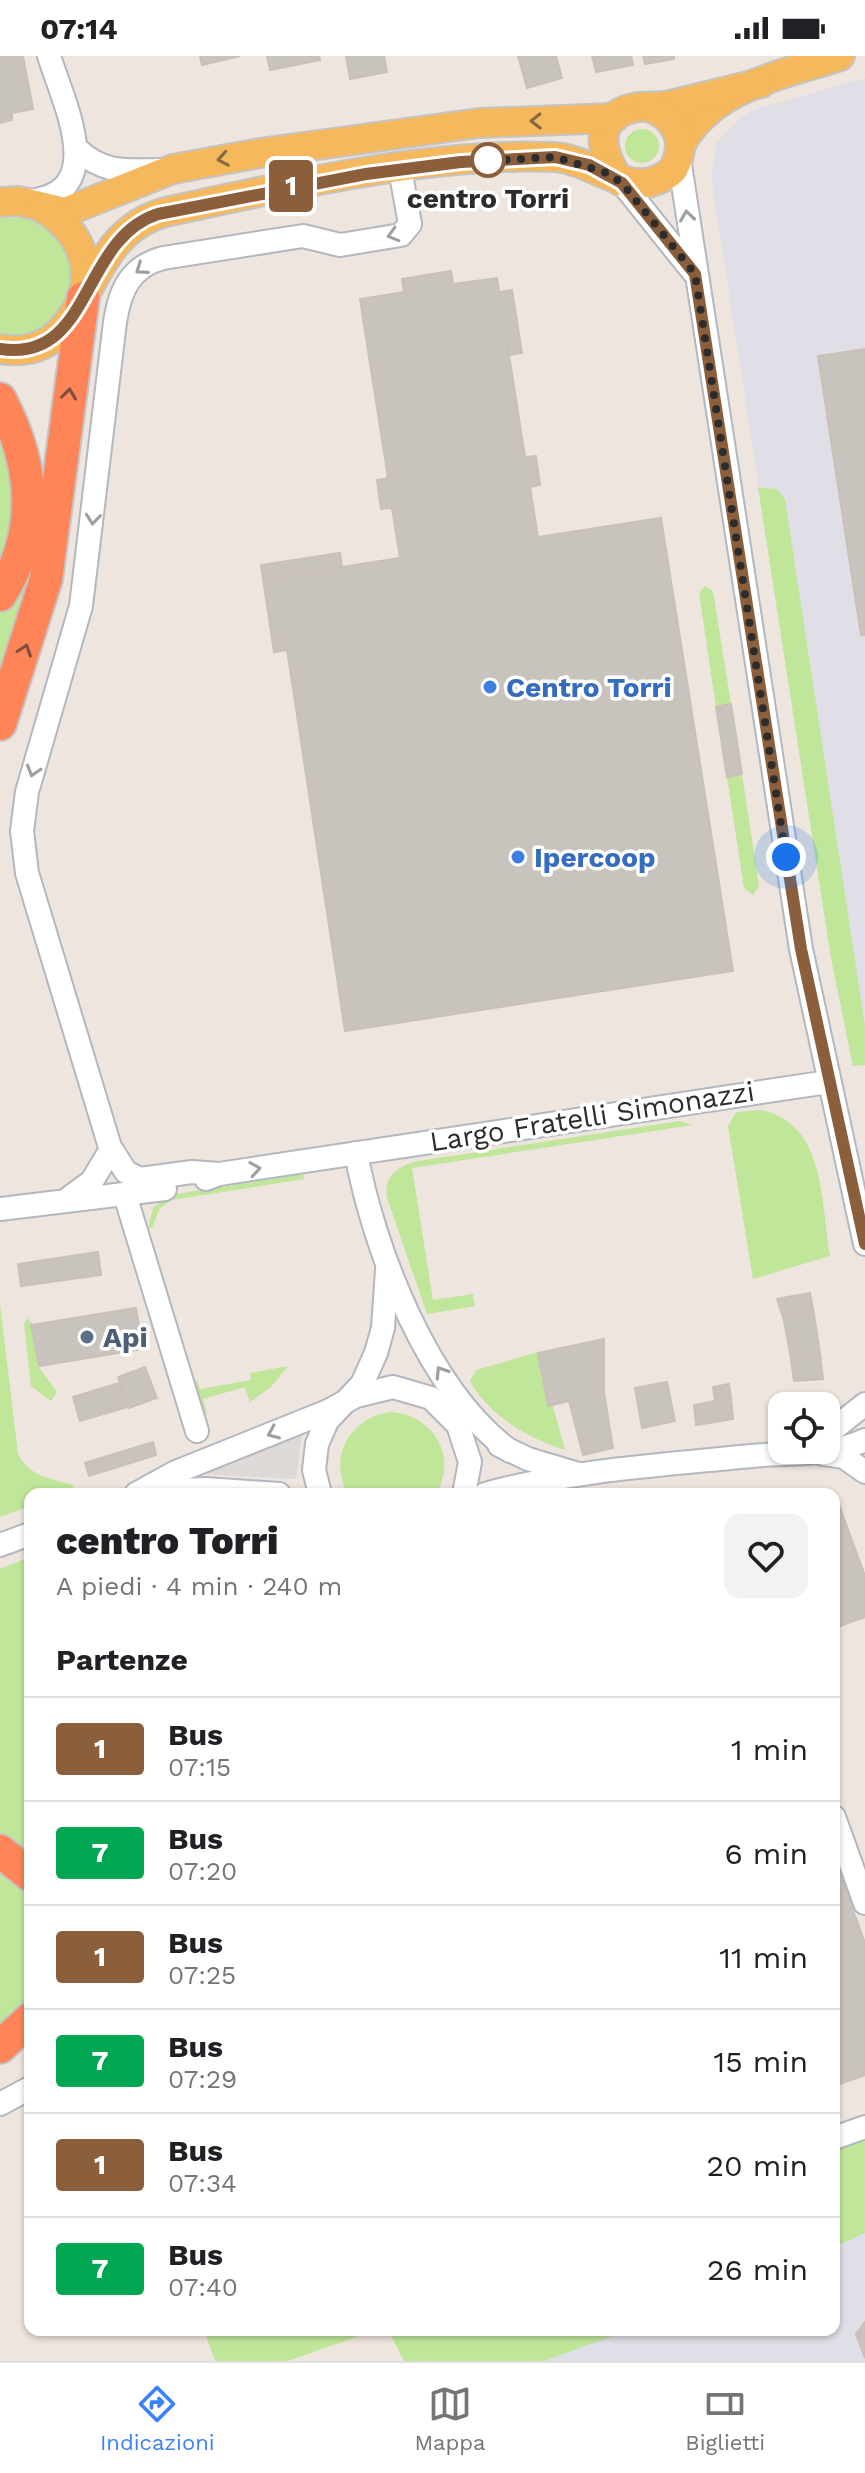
<!DOCTYPE html>
<html lang="it">
<meta charset="utf-8">
<style>
body{margin:0;font-family:"Work Sans",sans-serif;background:#f2f2f2;color:#202124;height:100vh;display:flex;flex-direction:column;font-size:30px;white-space:nowrap}
*{box-sizing:border-box;margin:0}
p{font-size:26px;color:#757577}
.icon{flex:none;width:44px;height:44px;fill:none;stroke:currentColor;stroke-width:2;stroke-linecap:round;stroke-linejoin:round}
.map{position:relative;flex:1;overflow:hidden}
.side{position:absolute;left:24px;top:1432px;width:816px;height:848px;display:flex;flex-direction:column;background:#fff;border-radius:16px;box-shadow:0 2px 6px #0004}
.side>*{flex:none}
.badge{padding:0 16px;border-radius:6px;font-size:28px;line-height:52px}
.controls{position:absolute;left:768px;top:1336px;display:grid;gap:16px}
.controls a{display:grid;place-items:center;width:72px;height:72px;border-radius:16px;background:#fff;box-shadow:0 2px 6px #0004;font-size:40px}
.you{position:absolute;width:40px;height:40px;margin:-20px;border:6px solid #fff;border-radius:50%;background:#1a73e8;box-shadow:0 0 0 12px #1a73e833}
.map>.badge{position:absolute;translate:-50% -50%;box-shadow:0 0 0 4px #fff}
h2{padding:0 32px;font-size:30px;line-height:72px}
.round{display:grid;place-items:center;flex:none;width:84px;height:84px;border-radius:16px;background:#f2f2f2}
.overview{display:flex;align-items:center;justify-content:space-between;height:136px;padding:0 32px}
h1{font-size:38px;font-weight:800;line-height:60px}
ul{padding:0;list-style:none}
li{display:flex;align-items:center;gap:24px;height:104px;padding:0 32px;border-top:2px solid #e0e0e0}
li div{flex:1}
li b{display:block;font-size:30px}
li em{font-style:normal}
li .badge{min-width:88px;font-weight:700;text-align:center}
.status{display:flex;justify-content:space-between;align-items:center;height:56px;padding:0 40px;background:#fff;direction:ltr}
.status svg{height:22px;fill:currentColor}
.tab-bar{display:flex;justify-content:space-around;align-items:center;height:112px;border-top:2px solid #e0e0e0;background:#fff;font-size:22px;color:#757577}
.tab-bar a{display:grid;justify-items:center;gap:4px}
.tab-bar .current{color:#3b80ff}
.map>svg:first-child{display:block}
.industrial{fill:#e0dfe7}
.green{fill:#c0e69a}
.plaza{fill:#ded9d6}
.building{fill:#c9c3bd;stroke:#cac0b8;stroke-width:2}
.lines{fill:none;stroke-linecap:round;stroke-linejoin:round}
.minor-casing{stroke:#b2b7c0;stroke-width:26}
.major-casing{stroke:#c4c4c4;stroke-width:32}
.highway-casing{stroke:#c4c4c4;stroke-width:36}
.minor{stroke:#fff;stroke-width:22}
.major{stroke:#f5b85d;stroke-width:28}
.highway{stroke:#ff8559;stroke-width:32}
.oneway{stroke:#866b42}
.oneway2{stroke:#a0a0a0}
.oneway3{stroke:#80503e}
.line-casing{stroke:#fff;stroke-width:18}
.line{stroke:#8b5e3c;stroke-width:12}
.walk{stroke:#2c2c2c;stroke-width:8;stroke-dasharray:0 14.4}
.stop-dot{fill:#fff;stroke:#8b5e3c;stroke-width:4}
.shop-dot{fill:#3f7fe0;stroke:#fff;stroke-width:3}
.service-dot{fill:#5c6f8a;stroke:#fff;stroke-width:3}
.labels{text-anchor:middle;stroke-width:7;stroke-linejoin:round;paint-order:stroke}
.stop-label{font-size:28px;font-weight:bold;fill:#2c2c2c;stroke:#fff}
.shop-label{font-size:28px;font-weight:bold;fill:#366cbe;stroke:#fff;text-anchor:start}
.street-label{font-size:28px;fill:#2c2c2c;stroke:#fff}
.service-label{font-size:28px;font-weight:bold;fill:#4e5e75;stroke:#fff;text-anchor:start}
</style>
<div class="status"><b>07:14</b><svg viewBox="0 0 49 12"><path d="M0 12V9h3v3zM5 12V6h3v6zM10 12V3h3v9zM15 12V0h3v12zM26 1h20v11H26zM47 4h2v5h-2z"/></svg></div>
<div class="map">
<svg width="865" height="2305" viewBox="0 0 865 2305">
<rect width="100%" height="100%" fill="#eee5de"/>
<g class="industrial">
<path d="M865 22V1009L853 1010 831 902 711 121 717 87 739 62 760 52Z"/>
<path d="M865 2082V2305H414L403 2274H834V2094Z"/>
</g>
<g class="green">
<circle cx="642" cy="90" r="17"/>
<path d="M23 161C99 186 78 289 0 278V162Z"/>
<path d="M0 365 18 444 0 513Z"/>
<path d="M758 431 777 433 785 443 865 970V1009L853 1010 831 902Z"/>
<path d="M37 506 0 634V556L32 507Z"/>
<path d="M705 530 713 535 731 648 716 651 699 537Z"/>
<path d="M742 718 759 830 753 839 744 832 727 721Z"/>
<path d="M761 1054C826 1067 821 1147 830 1200L753 1223 728 1070 736 1056Z"/>
<path d="M680 1065 693 1069 412 1112 433 1244 473 1238 475 1250 427 1258 387 1142C383 1119 399 1110 418 1105Z"/>
<path d="M303 1118 304 1123 172 1144 160 1152 152 1172 148 1173 153 1152 170 1139Z"/>
<path d="M0 1248 18 1398C29 1421 53 1423 73 1429L74 1433 61 1438H30V1450L0 1461Z"/>
<path d="M27 1262 33 1269 38 1310 57 1336 51 1345 31 1330 24 1269Z"/>
<path d="M538 1296 565 1394C528 1382 489 1360 470 1325L476 1314Z"/>
<path d="M288 1310 271 1331 250 1346 245 1331 203 1343 207 1358 203 1359 192 1326 197 1325 200 1333 251 1324 250 1317Z"/>
<path d="M391 1356C433 1359 458 1400 436 1438H348C327 1401 350 1361 391 1356Z"/>
<path d="M30 1501V1808L0 1780V1513Z"/>
<path d="M0 1809 30 1830V1949L0 1978Z"/>
<path d="M865 2082V2177L834 2191V2094Z"/>
<path d="M204 2274H376L288 2305H215Z"/>
<path d="M388 2274H629L544 2305H404Z"/>
</g>
<path class="plaza" d="M302 1377 296 1423 201 1418 202 1415Z"/>
<g class="building">
<path d="M0 0H23L33 53 12 57V64L0 67Z"/>
<path d="M200 0H240L202 9Z"/>
<path d="M267 0H319L320 4 270 14Z"/>
<path d="M346 0H384L387 16 350 23Z"/>
<path d="M518 0H556L562 22 527 32Z"/>
<path d="M592 0H631L633 9 596 16Z"/>
<path d="M643 0H674V3L645 8Z"/>
<path d="M451 215 453 228 497 222 525 401 536 400 540 429 530 431 538 481 661 462 733 915 345 975 276 521 400 502 392 452 381 453 377 424 388 422 360 243 404 236 402 223Z"/>
<path d="M512 234 522 297 509 299 500 236Z"/>
<path d="M865 293V579H861L818 300Z"/>
<path d="M340 497 342 511 276 521 288 594 274 596 261 509Z"/>
<path d="M731 648 742 718 727 721 716 651Z"/>
<path d="M98 1196 101 1219 21 1230 18 1208Z"/>
<path d="M810 1237 814 1259 796 1262 793 1240Z"/>
<path d="M793 1240 796 1262 784 1264 777 1243Z"/>
<path d="M136 1252 143 1293 39 1310 31 1269Z"/>
<path d="M814 1259 820 1298 791 1303 784 1264Z"/>
<path d="M604 1283V1337L613 1392 583 1399 569 1345 548 1350 538 1297Z"/>
<path d="M820 1298 823 1323 794 1325 791 1303Z"/>
<path d="M145 1311 157 1342 129 1352 118 1321Z"/>
<path d="M667 1326 675 1365 642 1372 635 1332Z"/>
<path d="M119 1327 127 1351 80 1365 73 1341Z"/>
<path d="M729 1328 731 1342 715 1345 713 1331Z"/>
<path d="M731 1342 733 1363 696 1369 694 1349Z"/>
<path d="M153 1386 156 1399 89 1420 85 1407Z"/>
<path d="M838 1446 865 1520V1561L840 1570 834 1552V1447Z"/>
<path d="M834 1802 865 1887V2019L834 2030Z"/>
<path d="M865 2266V2302L856 2278Z"/>
</g>
<g class="lines">
<defs>
<g id="minor">
<path d="M77 93C105 119 127 114 164 114"/>
<path d="M679 102 801 893 865 1188"/>
<path d="M622 127 694 217"/>
<path d="M28 145C110 138 64 48 49 0"/>
<path d="M356 1097C374 1194 428 1335 510 1395"/>
<path d="M219 1118 192 1116 140 1123 126 1116 110 1091 27 817 22 775 27 736 81 550 115 266C120 234 130 211 163 202L303 180 340 189 401 179 410 168 400 113"/>
<path d="M206 1123 219 1118 828 1026"/>
<path d="M125 1139 197 1375"/>
<path d="M69 1142 92 1125 107 1100"/>
<path d="M0 1153 165 1133"/>
<path d="M826 1379 865 1348"/>
<path d="M499 1389 528 1403 575 1417"/>
<path d="M823 1398 844 1401 865 1416"/>
<path d="M147 1435 206 1433 279 1438"/>
<path d="M136 1438 176 1416 328 1355 356 1340 393 1331 431 1342 458 1369 470 1406 464 1438"/>
<path d="M320 1438 314 1414 317 1388 327 1365 362 1328 376 1297 383 1272 387 1214"/>
<path d="M485 1438C572 1414 661 1409 751 1400 789 1396 830 1401 865 1384"/>
<path d="M0 1489 30 1478"/>
<path d="M834 1761 865 1847"/>
<path d="M0 2048 30 2032"/>
<path d="M834 2082 865 2071"/>
</g>
<g id="major">
<path d="M681 88C712 31 782 19 840 0"/>
<path d="M620 125C602 100 590 62 633 52 645 49 658 52 670 49 700 42 730 34 761 27"/>
<path d="M0 146 19 145 65 156 173 113 260 97 479 67 614 62"/>
<path d="M44 153C74 171 91 200 84 236"/>
<path d="M0 293C97 308 73 180 166 156 283 130 434 96 554 101 597 104 633 149 673 114 688 87 678 62 649 51"/>
</g>
<g id="highway">
<path d="M0 343C34 408 41 475 0 539"/>
<path d="M0 668 46 523 83 242"/>
<path d="M0 1795 30 1819"/>
<path d="M0 1991 30 1963"/>
</g>
</defs>
<use href="#minor" class="minor-casing"/>
<use href="#major" class="major-casing"/>
<use href="#highway" class="highway-casing"/>
<use href="#minor" class="minor"/>
<use href="#major" class="major"/>
<use href="#highway" class="highway"/>
</g>
<defs><path id="oneway-chevron" d="M-2-3.5L2.5 0L-2 3.5" fill="none" stroke-width="1.6" stroke-linecap="round" stroke-linejoin="round" transform="scale(2)"/></defs>
<g class="oneway">
<use href="#oneway-chevron" transform="translate(536 65) rotate(179)"/>
<use href="#oneway-chevron" transform="translate(223 103) rotate(170)"/>
</g>
<g class="oneway2">
<use href="#oneway-chevron" transform="translate(687 160) rotate(-98)"/>
<use href="#oneway-chevron" transform="translate(393 179) rotate(164)"/>
<use href="#oneway-chevron" transform="translate(141 213) rotate(145)"/>
<use href="#oneway-chevron" transform="translate(93 463) rotate(96)"/>
<use href="#oneway-chevron" transform="translate(33 715) rotate(107)"/>
<use href="#oneway-chevron" transform="translate(255 1113) rotate(-9)"/>
<use href="#oneway-chevron" transform="translate(441 1316) rotate(-123)"/>
<use href="#oneway-chevron" transform="translate(273 1377) rotate(157)"/>
</g>
<g class="oneway3">
<use href="#oneway-chevron" transform="translate(69 338) rotate(-83)"/>
<use href="#oneway-chevron" transform="translate(25 594) rotate(-71)"/>
</g>
<g class="lines">
<defs>
<path id="line" d="M0 293C93 307 80 183 158 158L366 118 461 106 555 101 589 109 622 127 695 218 801 893 865 1188"/>
</defs>
<use href="#line" class="line-casing"/>
<use href="#line" class="line"/>
<path class="walk" d="M488 104 483 105 555 101 604 116 622 127 695 218 786 801"/>
</g>
<circle class="stop-dot" cx="488" cy="104" r="16"/>
<g class="shop-dot">
<circle cx="490" cy="631" r="8"/>
<circle cx="518" cy="801" r="8"/>
</g>
<circle class="service-dot" cx="87" cy="1281" r="8"/>
<g class="labels">
<g class="stop-label">
<text x="488" y="152">centro Torri</text>
</g>
<g class="shop-label">
<text x="506" y="641">Centro Torri</text>
<text x="534" y="811">Ipercoop</text>
</g>
<g class="street-label">
<text transform="translate(592 1060) rotate(-9)" y="10">Largo Fratelli Simonazzi</text>
</g>
<g class="service-label">
<text x="103" y="1291">Api</text>
</g>
</g>
</svg>
<div class="controls">
<a><svg class="icon" aria-label="locate" viewBox="0 0 24 24"><circle cx="12" cy="12" r="6"/><path d="M12 2v4M12 18v4M2 12h4M18 12h4"/></svg></a>
</div>
<div class="you" style="left:786px;top:801px"></div>
<b class="badge" style="left:291px;top:130px;background:#8b5e3c;color:#fff">1</b>
<section class="side">
<div class="overview"><div><h1>centro Torri</h1><p>A piedi · 4 min · 240 m</p></div><a class="round"><svg class="icon" aria-label="heart" viewBox="0 0 24 24"><path d="M12 20l-8-8c-3-5 5-10 8-4 3-6 11-1 8 4z"/></svg></a></div>
<h2>Partenze</h2>
<ul>
<li><span class="badge" style="background:#8b5e3c;color:#fff">1</span><div><b>Bus</b><p>07:15</p></div><em>1 min</em></li>
<li><span class="badge" style="background:#00a651;color:#fff">7</span><div><b>Bus</b><p>07:20</p></div><em>6 min</em></li>
<li><span class="badge" style="background:#8b5e3c;color:#fff">1</span><div><b>Bus</b><p>07:25</p></div><em>11 min</em></li>
<li><span class="badge" style="background:#00a651;color:#fff">7</span><div><b>Bus</b><p>07:29</p></div><em>15 min</em></li>
<li><span class="badge" style="background:#8b5e3c;color:#fff">1</span><div><b>Bus</b><p>07:34</p></div><em>20 min</em></li>
<li><span class="badge" style="background:#00a651;color:#fff">7</span><div><b>Bus</b><p>07:40</p></div><em>26 min</em></li>
</ul>
</section>
</div>
<nav class="tab-bar">
<a class="current"><svg class="icon" aria-label="directions" viewBox="0 0 24 24"><path d="M12 3l9 9-9 9-9-9zM9 14v-3h6M13 9l2 2-2 2"/></svg>Indicazioni</a>
<a><svg class="icon" aria-label="map" viewBox="0 0 24 24"><path d="M3 6l6-2 6 2 6-2v14l-6 2-6-2-6 2zM9 4v14M15 6v14"/></svg>Mappa</a>
<a><svg class="icon" aria-label="tickets" viewBox="0 0 24 24"><path d="M3 7h18v10H3zM15 7v10"/></svg>Biglietti</a>
</nav>
